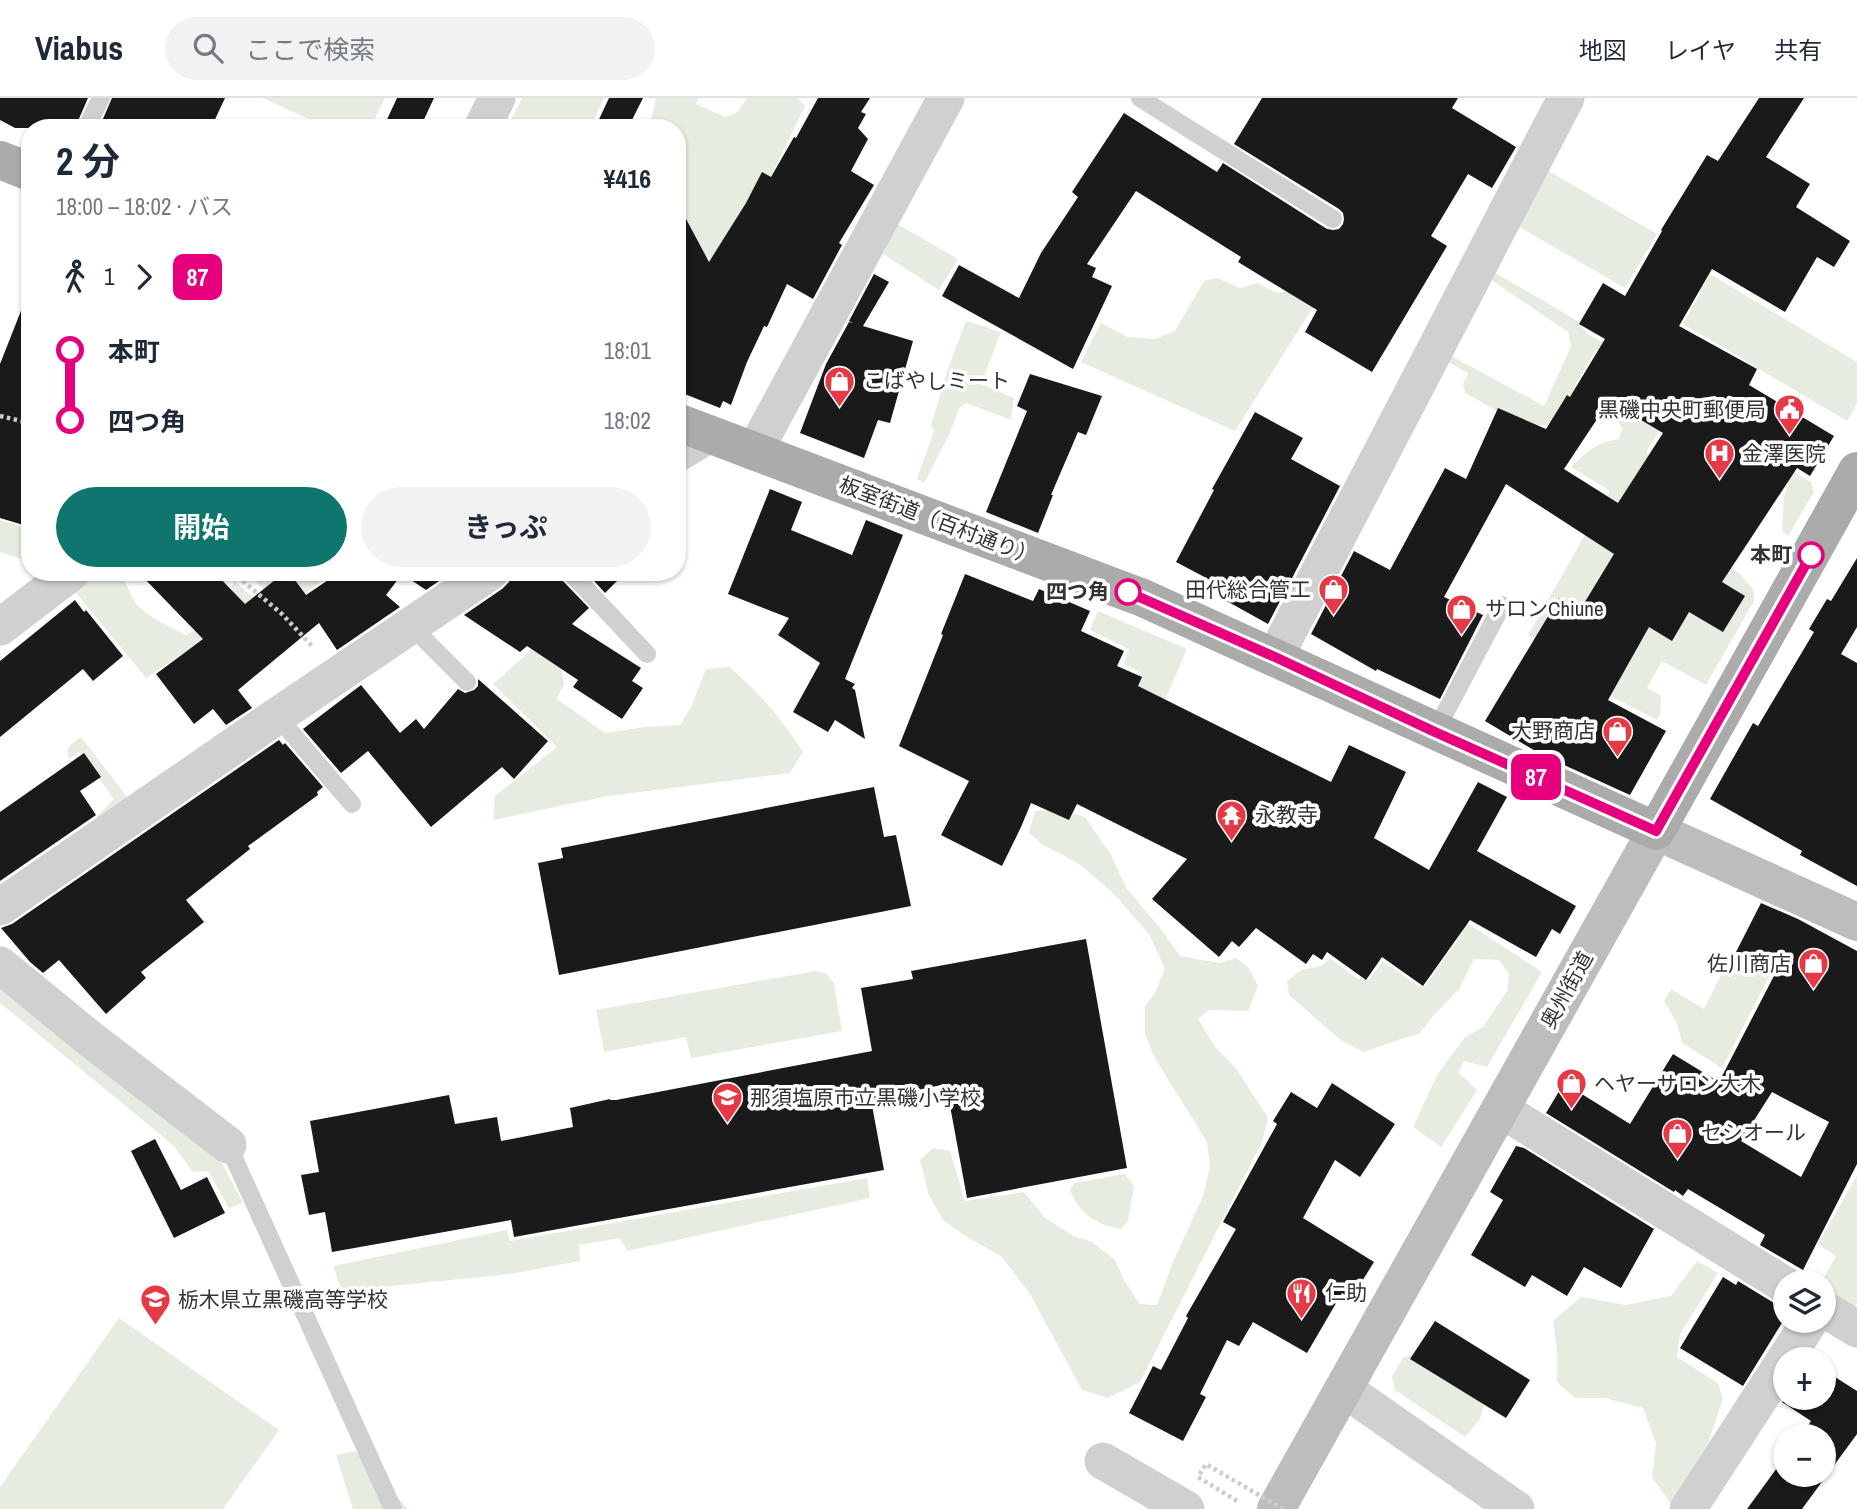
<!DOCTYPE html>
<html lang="ja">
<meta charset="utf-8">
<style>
body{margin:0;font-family:"Archivo Narrow","Noto Sans JP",sans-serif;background:#f2f2f3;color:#1f2937;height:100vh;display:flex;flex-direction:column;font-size:26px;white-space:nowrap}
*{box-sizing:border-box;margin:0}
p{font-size:23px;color:#747a83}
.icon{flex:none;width:38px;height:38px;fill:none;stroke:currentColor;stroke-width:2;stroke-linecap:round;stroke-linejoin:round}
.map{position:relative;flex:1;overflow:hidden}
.panel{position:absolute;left:21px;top:21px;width:665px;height:462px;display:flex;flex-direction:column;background:#fff;border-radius:28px;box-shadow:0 2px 5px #0004}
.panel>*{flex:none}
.badge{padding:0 14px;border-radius:10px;font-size:24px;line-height:46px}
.tools{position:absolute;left:1773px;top:1172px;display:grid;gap:14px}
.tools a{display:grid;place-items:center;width:63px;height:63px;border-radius:50%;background:#fff;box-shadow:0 2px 5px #0004;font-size:35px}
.map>.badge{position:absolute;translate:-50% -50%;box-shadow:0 0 0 4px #fff}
.legs{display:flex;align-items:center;gap:10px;height:77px;padding:0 35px;font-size:23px}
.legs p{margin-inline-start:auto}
.headline{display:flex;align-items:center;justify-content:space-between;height:119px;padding:0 35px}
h1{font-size:38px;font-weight:700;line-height:52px}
.action{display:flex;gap:14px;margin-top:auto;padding:14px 35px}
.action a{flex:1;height:80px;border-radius:42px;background:#0f766e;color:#fff;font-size:28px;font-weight:700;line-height:80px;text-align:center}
.action a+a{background:#f2f2f3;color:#1f2937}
ul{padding:0 35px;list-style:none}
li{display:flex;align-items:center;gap:24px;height:70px;font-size:26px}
li i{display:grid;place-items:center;width:10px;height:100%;margin:0 9px;background:currentColor}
li i::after{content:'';width:18px;height:18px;margin:-9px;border:5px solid;border-radius:50%;background:#fff}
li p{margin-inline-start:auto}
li:first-child i{background:linear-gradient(#0000 50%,currentColor 0)}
li:last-child i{background:linear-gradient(currentColor 50%,#0000 0)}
header{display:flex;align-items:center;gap:42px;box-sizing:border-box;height:98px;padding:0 35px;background:#fff;border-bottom:2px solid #e0e1e3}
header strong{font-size:33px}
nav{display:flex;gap:38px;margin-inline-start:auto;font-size:24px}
.search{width:490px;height:63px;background:#f2f2f3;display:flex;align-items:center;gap:18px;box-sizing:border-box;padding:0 24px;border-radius:38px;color:#747a83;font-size:26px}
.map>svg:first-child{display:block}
.green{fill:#e6ecdf}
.building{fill:#1a1a1a;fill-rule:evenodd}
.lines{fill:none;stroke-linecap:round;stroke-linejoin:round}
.path{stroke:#cdcdcd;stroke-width:4.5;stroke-dasharray:3.5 3.5;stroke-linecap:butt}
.lane{stroke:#d0d0d0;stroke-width:18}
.street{stroke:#d0d0d0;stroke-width:37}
.secondary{stroke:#bdbdbd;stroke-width:38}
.primary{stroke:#ababab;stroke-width:38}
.path-bridge{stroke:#cdcdcd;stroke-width:4.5;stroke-dasharray:3.5 3.5;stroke-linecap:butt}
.line-1-casing{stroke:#fff;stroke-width:16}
.line-1{stroke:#e6007e;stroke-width:10}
.stop-1-dot{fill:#fff;stroke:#e6007e;stroke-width:3.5}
.labels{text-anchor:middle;stroke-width:7;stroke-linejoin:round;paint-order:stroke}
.poi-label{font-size:21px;fill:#333;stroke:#fff;text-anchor:start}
.street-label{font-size:21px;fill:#333;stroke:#fff}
.stop-label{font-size:21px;font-weight:bold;fill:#333;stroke:#fff;text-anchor:end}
</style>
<header>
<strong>Viabus</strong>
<div class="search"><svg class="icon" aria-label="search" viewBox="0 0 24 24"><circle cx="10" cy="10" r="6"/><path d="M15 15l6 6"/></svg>ここで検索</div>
<nav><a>地図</a><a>レイヤ</a><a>共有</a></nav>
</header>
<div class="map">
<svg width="1857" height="1411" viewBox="0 0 1857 1411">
<rect width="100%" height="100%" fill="#fff"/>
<g class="green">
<path d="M263 0H385L370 30H328Z"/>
<path d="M522 0H604L590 30H507Z"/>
<path d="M656 0H699L696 6 725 19 738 14 747 0H797L805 8 773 74 722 163 694 157 677 161V30H649Z"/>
<path d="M1540 68 1657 136 1625 190 1509 123Z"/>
<path d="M897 126 958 161 939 192 883 156Z"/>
<path d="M1328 129 1350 141 1322 195 1235 333 1081 264 1101 225 1128 239 1155 241 1175 233 1204 183 1217 180 1240 190 1257 185 1277 195 1289 193Z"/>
<path d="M1487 170 1576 222 1588 236 1657 276 1741 342 1811 384 1814 394 1788 438 1782 433 1784 399 1788 386 1679 315 1670 317 1647 352 1649 364 1686 439 1739 475 1753 491 1754 503 1706 587 1662 563 1647 590 1661 598 1660 617 1657 622 1613 599 1596 580 1528 537 1610 393 1571 369C1587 354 1596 344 1619 341L1622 330 1611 313 1610 308 1622 315 1642 282 1596 252 1575 287 1585 302 1584 308 1567 297 1548 327H1530L1516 323 1465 295 1463 286 1468 275 1437 258 1442 253 1544 308 1571 248 1568 234 1484 177Z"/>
<path d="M1710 176 1857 264V306L1847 323 1683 226Z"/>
<path d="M966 223 1001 234 981 286 1014 300 1011 322 966 305 959 310 949 337 924 385 917 381 934 333 931 327 949 268Z"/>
<path d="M0 422 30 431V464L0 454Z"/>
<path d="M91 474H120C126 483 128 492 133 501 141 516 170 529 186 537L195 532 235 484 259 504 146 580 72 490Z"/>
<path d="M244 474H334L285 510Z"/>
<path d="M1098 513 1187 551 1165 602 1116 636 1140 574 1124 566 1129 551 1090 532Z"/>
<path d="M538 546 560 563 564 586 557 601 605 635 645 629 680 627 691 609 706 571 729 569C759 594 782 621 803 654L790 675 608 698 493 722 495 698 557 649 493 586Z"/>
<path d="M81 639 131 704 100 727 96 719 114 701 80 654 69 661 67 652 72 645Z"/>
<path d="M1062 712 1085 719 1111 757 1126 790 1161 831 1180 858 1220 865 1236 860 1248 869 1258 888 1248 913 1209 912 1198 921 1215 949 1236 970 1268 1020 1262 1044 1140 1284 1108 1300 1082 1292 1030 1196 1001 1158 967 1139 944 1123 929 1098 920 1062 933 1050 950 1053 965 1103 1024 1094 1045 1120 1074 1138 1092 1144 1115 1162 1124 1182 1140 1206 1157 1207 1173 1164 1203 1098 1210 1069 1207 1044 1155 960 1145 936V908L1156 893 1165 871 1149 836 1113 795 1078 765 1043 747 1029 735 1035 713Z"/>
<path d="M1310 722 1542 874 1487 969 1464 963 1458 974 1477 992 1441 1049 1413 1029 1437 977 1465 939 1483 929 1507 893 1509 876 1499 862 1474 861 1459 891 1434 917 1419 936C1400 940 1383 948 1364 954L1342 943 1289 897 1287 883 1301 872 1322 868 1330 860 1358 881 1369 882 1383 863 1418 888H1425L1463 834 1394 788Z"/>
<path d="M1732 855 1770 877 1722 970 1682 945 1677 925 1664 903 1671 891 1704 911Z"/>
<path d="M815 873 826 875 834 885 842 933 691 960 686 939 604 954 596 912Z"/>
<path d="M0 878 214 1050 243 1105 229 1110 208 1073 193 1074 172 1046 0 905Z"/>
<path d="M1125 1076 1134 1089 1128 1122 1121 1131C1097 1128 1077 1114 1070 1091L1074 1085Z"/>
<path d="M1857 1078V1205L1854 1210 1824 1190V1185H1821L1836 1158 1818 1146Z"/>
<path d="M867 1080 870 1100 627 1153 620 1140 579 1147 580 1163 510 1176 342 1193 333 1168 507 1132 510 1143Z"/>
<path d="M1697 1163 1718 1175 1680 1236 1677 1259 1718 1285 1723 1301 1708 1345 1671 1406 1652 1379 1656 1345 1643 1310 1605 1300H1575L1557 1284V1251L1553 1223 1581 1199 1626 1207 1671 1198Z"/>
<path d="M119 1220 279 1332 223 1411H0V1389Z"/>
<path d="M1426 1254 1486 1300 1480 1321 1465 1339 1395 1292 1392 1279 1403 1259Z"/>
<path d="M355 1353 408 1411H353L336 1357Z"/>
</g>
<g class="building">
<path d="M0 0H88L75 30H15L0 22Z"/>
<path d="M112 0H225L211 30H99Z"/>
<path d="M397 0H434L420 30H383Z"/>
<path d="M609 0H643L628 30H595Z"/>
<path d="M818 0H870L861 14 866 16 858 30 868 41 851 73 874 87 839 145 842 147 813 201 787 186 767 229 764 228 747 264 731 307 723 303 720 310 677 293V104L709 164 746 105 762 74 771 79 794 39 796 40Z"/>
<path d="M1262 0H1458L1452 10 1516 49 1492 90 1468 76 1431 138 1447 148 1372 274 1305 234 1317 212 1238 164 1241 159 1136 93 1087 166 1096 170 1092 179 1112 188 1073 271 942 198 959 167 1019 200 1041 155 1078 99 1072 94 1124 15 1217 74 1223 65 1327 131 1333 132 1339 131 1343 126 1344 121 1343 115 1339 111 1234 46Z"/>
<path d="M1759 0H1804L1766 59 1810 86 1796 109 1850 143 1834 169 1817 159 1785 214 1712 171 1679 228 1757 271 1749 287 1834 338 1810 378 1797 370 1722 484 1745 498 1723 534 1689 514 1672 543 1649 529 1608 602 1666 633 1630 697 1542 657 1485 623 1559 500 1580 512 1614 456 1506 386 1444 499 1483 517 1440 601 1377 571 1376 573 1311 536 1354 453 1390 472 1445 370 1466 381 1498 310 1546 331 1567 297 1570 299 1605 241 1579 226 1603 185 1625 198 1662 133 1661 132 1707 57 1718 63ZM1609 303 1663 335 1618 405 1564 371Z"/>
<path d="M874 176 889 184 863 228 913 243 890 325 878 322 864 360 800 335 826 266 849 224 853 225 849 223Z"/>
<path d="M28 195 30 196V429L0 420V266Z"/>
<path d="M1030 276 1102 298 1086 337 1078 334 1051 397H1053L1038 435 986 414 1027 313 1017 308Z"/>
<path d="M1255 314 1303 340 1291 361 1340 388 1268 526 1223 501 1229 492 1176 464 1214 392 1212 391Z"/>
<path d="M770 391 802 404 791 432 852 457 866 422 903 437 845 581 855 586 852 590 855 592 865 641 835 622 828 634 793 614 820 565 778 537 789 520 728 496Z"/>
<path d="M1857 460V529L1841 556 1857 565V788L1800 757 1802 753 1710 701 1753 625 1758 628 1814 534 1809 531 1827 501 1831 503Z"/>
<path d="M138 474H214L245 506 285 474H289L306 497 340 474H452L426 492 402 476 386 497 400 509 337 552 319 525 238 592 252 610 226 627 213 611 194 626 156 576 203 541Z"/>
<path d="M511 474H559L562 482 589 510 572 526 641 570 632 583 643 590 622 621 573 589 578 582 527 548 520 554 464 517 502 491 509 484Z"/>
<path d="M586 474H626L605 495Z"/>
<path d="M965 476 1033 503 1039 491 1090 513 1081 533 1124 553 1117 568 1142 579 1138 588 1331 684 1349 647 1406 674 1374 740 1429 772 1478 684 1507 699 1477 753 1576 808 1560 836 1552 831 1536 859 1470 822 1423 888 1382 859 1366 882 1327 854 1322 862 1313 856 1306 866 1256 830 1239 849 1232 843 1219 859 1152 801 1187 761 1077 706 1069 722 1031 705 1021 729 1002 768 941 737 969 683 899 648 943 537 941 536Z"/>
<path d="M75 502 84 514 86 512 123 558 93 583 83 571 0 639V563Z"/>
<path d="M478 581 548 643 514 681 502 669 431 729 368 653 341 675 303 631 361 587 400 635 416 621 424 631 458 591 465 595 474 592 478 588Z"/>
<path d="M279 642 283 647 285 645 323 689 317 694 318 697 248 748 250 751 186 802 204 824 141 874 146 880 106 916 59 862 43 875 30 864 1 830 12 826Z"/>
<path d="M84 655 101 679 80 693 96 717 0 783V714Z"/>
<path d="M874 689 884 739 896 737 911 808 559 877 538 765 563 760 561 750Z"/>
<path d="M1761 805 1798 821 1857 853V1066L1803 1172 1760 1147 1765 1137 1688 1091 1683 1098 1675 1092 1674 1094 1546 1015 1564 985 1630 1026 1673 956 1719 984 1776 874 1736 854ZM1772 994 1829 1024 1801 1079 1741 1043Z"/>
<path d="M1086 841 1127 1070 967 1100 946 986 871 1002 884 1072 514 1139 511 1122 332 1154 325 1114 309 1117 301 1077 319 1074 310 1023 449 997 455 1026 497 1019 501 1043 573 1029 570 1010 610 1001V1002H616L872 953 861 890 913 881 911 873Z"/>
<path d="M1332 985 1395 1026 1360 1079 1335 1062 1303 1120 1374 1164 1351 1201 1342 1195 1307 1255 1253 1224 1239 1248 1227 1242 1200 1296 1206 1299 1183 1343 1129 1315 1153 1268 1161 1272 1188 1220 1186 1218 1236 1131 1223 1124 1277 1026 1273 1023 1291 994 1317 1010Z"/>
<path d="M155 1041 181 1092 207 1079 225 1115 174 1140 131 1053Z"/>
<path d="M1516 1048 1524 1050 1654 1131 1621 1190 1584 1169 1567 1198 1532 1177 1525 1189 1471 1157 1503 1102 1490 1094Z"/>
<path d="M1723 1179 1736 1187 1738 1183 1774 1205 1785 1208V1220L1743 1288 1680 1250Z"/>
<path d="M1435 1223 1530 1282 1506 1320 1410 1261Z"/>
<path d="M1824 1272 1857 1293V1336L1802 1411H1747L1785 1359V1377H1824V1339H1800L1811 1323 1782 1304 1785 1300H1824Z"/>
</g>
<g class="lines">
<g class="path">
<path d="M0 318 30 325"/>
<path d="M232 474 282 516 312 548"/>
</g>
<g class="lane">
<path d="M1140 0 1333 121"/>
<path d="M86 30 101 0"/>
<path d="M570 474 647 556"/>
<path d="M410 527 467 584"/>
<path d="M277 618 352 706"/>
<path d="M1435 634 1502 507"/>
<path d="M228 1047 393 1411"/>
</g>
<g class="street">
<path d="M482 30 497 0"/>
<path d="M754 354 946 0"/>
<path d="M677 356 710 336"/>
<path d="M0 529 72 474"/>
<path d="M1275 559 1566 0"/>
<path d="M0 809 277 618 490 474"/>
<path d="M0 867 89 940 228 1047"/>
<path d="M1500 1011 1785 1187"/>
<path d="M1824 1211 1857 1231"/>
<path d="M1344 1291 1516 1411"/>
<path d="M1103 1363 1186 1411"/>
<path d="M1688 1411 1810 1223"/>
</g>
<path class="secondary" d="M1276 1411 1656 733 1857 824"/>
<g class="primary">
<path d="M0 62 30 74"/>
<path d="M677 324 1143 500 1656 733 1857 373"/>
</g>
<path class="path-bridge" d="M1237 1403 1198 1379 1206 1366 1283 1411"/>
</g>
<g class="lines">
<defs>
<path id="line-1" d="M1128 494 1275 559 1435 634 1656 733 1811 457"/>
</defs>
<use href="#line-1" class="line-1-casing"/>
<use href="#line-1" class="line-1"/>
</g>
<defs>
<symbol id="shop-pin" viewBox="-11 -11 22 30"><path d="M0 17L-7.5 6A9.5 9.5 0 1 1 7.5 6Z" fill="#e63946" stroke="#fff"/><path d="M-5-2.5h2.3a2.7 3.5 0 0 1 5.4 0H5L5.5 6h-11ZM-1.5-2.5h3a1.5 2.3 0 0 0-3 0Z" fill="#fff"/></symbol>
<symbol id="civic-pin" viewBox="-11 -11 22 30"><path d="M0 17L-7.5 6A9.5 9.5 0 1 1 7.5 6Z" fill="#e63946" stroke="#fff"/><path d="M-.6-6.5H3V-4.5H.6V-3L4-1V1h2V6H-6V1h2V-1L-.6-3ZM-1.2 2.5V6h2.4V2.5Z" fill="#fff"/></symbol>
<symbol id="hospital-pin" viewBox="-11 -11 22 30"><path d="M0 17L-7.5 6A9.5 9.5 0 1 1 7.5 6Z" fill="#e63946" stroke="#fff"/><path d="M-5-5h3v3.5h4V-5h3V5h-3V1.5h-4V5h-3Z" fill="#fff"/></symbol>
<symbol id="temple-pin" viewBox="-11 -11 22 30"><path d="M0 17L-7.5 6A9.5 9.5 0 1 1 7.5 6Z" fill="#e63946" stroke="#fff"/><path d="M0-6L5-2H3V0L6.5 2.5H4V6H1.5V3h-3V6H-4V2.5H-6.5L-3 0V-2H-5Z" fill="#fff"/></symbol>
<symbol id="school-pin" viewBox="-11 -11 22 30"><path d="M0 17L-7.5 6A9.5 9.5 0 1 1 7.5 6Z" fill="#e63946" stroke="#fff"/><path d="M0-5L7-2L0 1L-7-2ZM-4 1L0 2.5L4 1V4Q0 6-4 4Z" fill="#fff"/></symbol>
<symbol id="restaurant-pin" viewBox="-11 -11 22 30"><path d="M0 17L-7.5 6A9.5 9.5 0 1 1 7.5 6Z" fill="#e63946" stroke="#fff"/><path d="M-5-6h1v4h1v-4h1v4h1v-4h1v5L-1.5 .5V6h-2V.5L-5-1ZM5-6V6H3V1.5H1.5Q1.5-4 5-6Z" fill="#fff"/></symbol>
</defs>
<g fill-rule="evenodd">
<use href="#shop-pin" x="822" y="266" width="35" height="47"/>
<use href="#civic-pin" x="1772" y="294" width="35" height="47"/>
<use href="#hospital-pin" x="1702" y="338" width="35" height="47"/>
<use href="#shop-pin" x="1316" y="474" width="35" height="47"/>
<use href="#shop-pin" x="1444" y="494" width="35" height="47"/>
<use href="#shop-pin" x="1600" y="616" width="35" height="47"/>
<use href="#temple-pin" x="1214" y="700" width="35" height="47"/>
<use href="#shop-pin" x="1796" y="848" width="35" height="47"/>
<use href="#shop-pin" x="1554" y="968" width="35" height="47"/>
<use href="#school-pin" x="710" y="982" width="35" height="47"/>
<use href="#shop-pin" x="1660" y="1018" width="35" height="47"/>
<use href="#restaurant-pin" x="1284" y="1178" width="35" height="47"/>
<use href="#school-pin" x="138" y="1184" width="35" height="47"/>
</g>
<g class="stop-1-dot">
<circle cx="1811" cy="457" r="12"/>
<circle cx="1128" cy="494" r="12"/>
</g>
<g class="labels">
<g class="poi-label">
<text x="863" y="290">こばやしミート</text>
<text x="1766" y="319" text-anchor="end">黒磯中央町郵便局</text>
<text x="1742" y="363">金澤医院</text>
<text x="1311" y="499" text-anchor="end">田代総合管工</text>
<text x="1485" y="518">サロンChiune</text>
<text x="1595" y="640" text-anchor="end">大野商店</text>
<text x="1255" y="724">永教寺</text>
<text x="1791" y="873" text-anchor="end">佐川商店</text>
<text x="1594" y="993">ヘヤーサロン大木</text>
<text x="750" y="1007">那須塩原市立黒磯小学校</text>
<text x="1701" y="1042">セシオール</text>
<text x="1325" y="1202">仁助</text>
<text x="178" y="1209">栃木県立黒磯高等学校</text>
</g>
<g class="street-label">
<text transform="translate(938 423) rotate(21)" y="7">板室街道（百村通り）</text>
<text transform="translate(1567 892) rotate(-61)" y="7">奥州街道</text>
</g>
<g class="stop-label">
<text x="1792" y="464">本町</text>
<text x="1109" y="501">四つ角</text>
</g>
</g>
</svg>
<div class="tools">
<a><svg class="icon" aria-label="layers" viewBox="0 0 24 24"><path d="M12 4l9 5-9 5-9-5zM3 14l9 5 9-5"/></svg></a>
<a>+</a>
<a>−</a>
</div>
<b class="badge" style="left:1536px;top:679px;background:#e6007e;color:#fff">87</b>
<section class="panel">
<div class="headline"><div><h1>2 分</h1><p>18:00 – 18:02 · バス</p></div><b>¥416</b></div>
<div class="legs"><svg class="icon" aria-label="walk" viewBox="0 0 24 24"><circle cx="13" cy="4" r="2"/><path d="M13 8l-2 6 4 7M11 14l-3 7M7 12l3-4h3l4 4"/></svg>1<svg class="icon" aria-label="forward" viewBox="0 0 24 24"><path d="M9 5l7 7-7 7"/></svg><b class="badge" style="background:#e6007e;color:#fff">87</b></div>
<ul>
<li><i style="color:#e6007e"></i><b>本町</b><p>18:01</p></li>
<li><i style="color:#e6007e"></i><b>四つ角</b><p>18:02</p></li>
</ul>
<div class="action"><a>開始</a><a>きっぷ</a></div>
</section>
</div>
